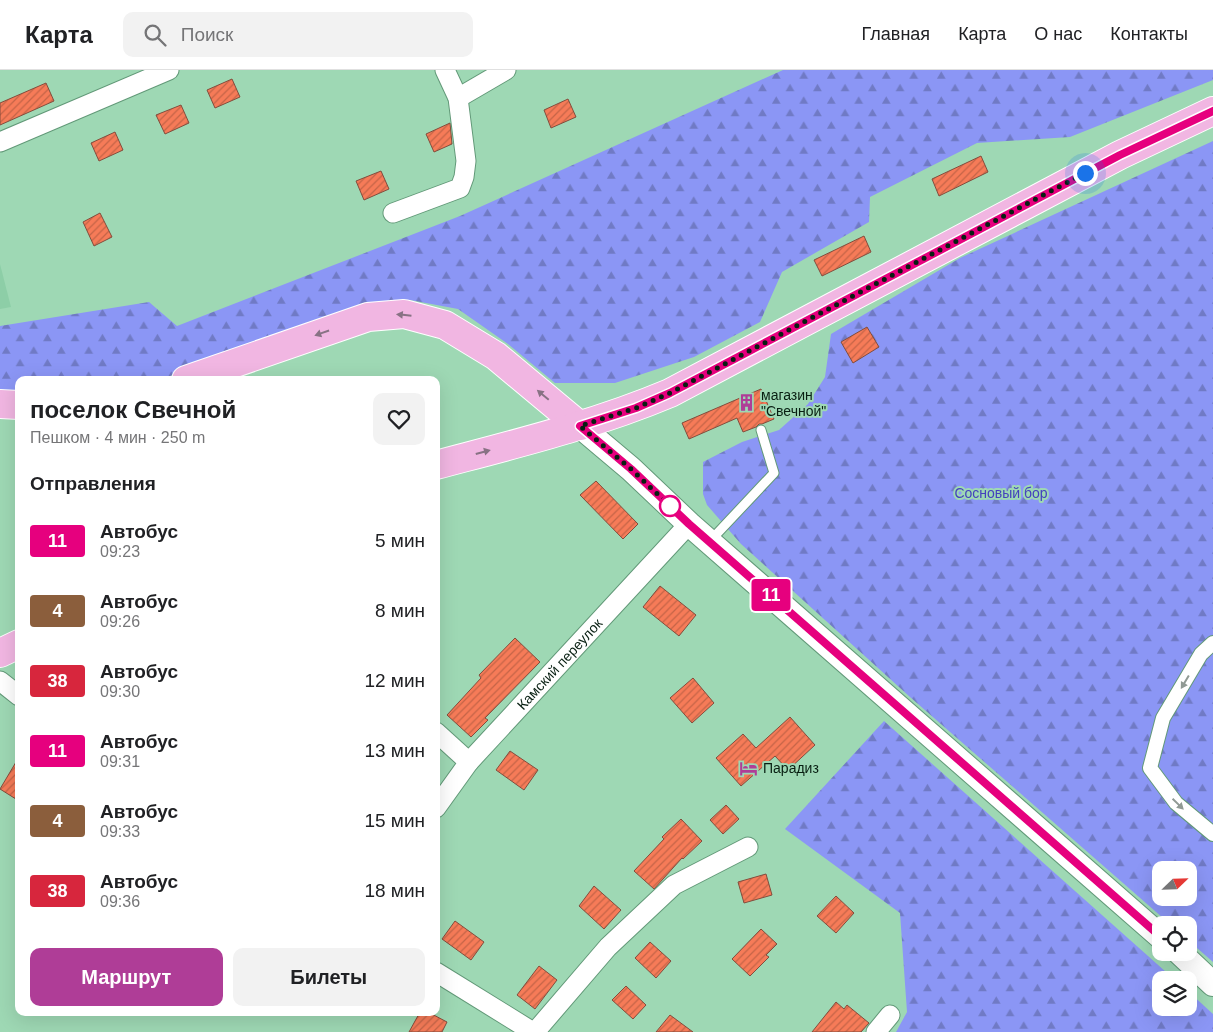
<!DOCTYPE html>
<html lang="ru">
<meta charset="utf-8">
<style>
body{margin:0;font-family:Arial,sans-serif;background:#f2f2f2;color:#202124;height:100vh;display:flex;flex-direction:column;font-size:19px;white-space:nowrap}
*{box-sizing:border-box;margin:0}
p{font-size:16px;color:#757577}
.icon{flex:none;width:28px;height:28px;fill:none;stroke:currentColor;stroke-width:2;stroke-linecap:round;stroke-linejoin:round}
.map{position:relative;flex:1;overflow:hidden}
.details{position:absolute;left:15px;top:306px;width:425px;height:640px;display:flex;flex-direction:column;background:#fff;border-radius:10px;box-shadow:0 5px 20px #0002}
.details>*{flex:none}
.badge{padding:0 10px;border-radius:4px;font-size:18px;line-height:32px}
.needle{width:32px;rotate:67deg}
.controls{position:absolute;left:1152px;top:791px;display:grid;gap:10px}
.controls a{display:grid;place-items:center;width:45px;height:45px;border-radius:10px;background:#fff;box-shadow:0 5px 20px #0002;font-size:25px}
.you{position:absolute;width:25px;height:25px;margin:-12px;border:4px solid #fff;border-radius:50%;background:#1a73e8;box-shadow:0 0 0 8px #1a73e833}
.map>.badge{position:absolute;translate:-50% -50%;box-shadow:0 0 0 2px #fff}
h2{padding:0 15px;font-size:19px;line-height:45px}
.round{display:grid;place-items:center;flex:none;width:52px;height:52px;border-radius:10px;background:#f2f2f2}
.head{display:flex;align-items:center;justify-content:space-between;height:85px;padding:0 15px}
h1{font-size:24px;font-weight:700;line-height:38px}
.primary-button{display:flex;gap:10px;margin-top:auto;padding:10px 15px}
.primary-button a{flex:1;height:58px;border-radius:10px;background:#af3d97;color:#fff;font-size:20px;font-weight:700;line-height:58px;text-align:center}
.primary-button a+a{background:#f2f2f2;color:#202124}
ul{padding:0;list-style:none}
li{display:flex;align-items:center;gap:15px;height:70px;padding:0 15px}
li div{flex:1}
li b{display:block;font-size:19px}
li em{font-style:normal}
li .badge{min-width:55px;font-weight:700;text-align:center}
header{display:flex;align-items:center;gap:30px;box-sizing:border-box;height:70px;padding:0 25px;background:#fff;border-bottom:1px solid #e0e0e0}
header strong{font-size:24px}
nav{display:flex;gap:28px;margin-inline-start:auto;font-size:18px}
.search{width:350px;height:45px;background:#f2f2f2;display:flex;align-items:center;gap:12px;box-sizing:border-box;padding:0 18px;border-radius:10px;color:#757577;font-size:19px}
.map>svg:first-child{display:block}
.built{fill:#8dcea7}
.forest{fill:url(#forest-firs);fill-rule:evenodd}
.building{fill:url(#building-hatch);stroke:#824d3d}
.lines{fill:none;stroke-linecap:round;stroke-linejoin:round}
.service-casing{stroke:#629978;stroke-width:11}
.pedestrian-casing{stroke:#629978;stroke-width:16}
.minor-casing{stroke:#629978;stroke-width:21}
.tertiary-casing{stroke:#629978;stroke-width:26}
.primary-casing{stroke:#fff;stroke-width:30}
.service{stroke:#fff;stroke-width:9}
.pedestrian{stroke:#fff;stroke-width:14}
.minor{stroke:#fff;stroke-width:19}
.tertiary{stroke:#fff;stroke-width:24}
.primary{stroke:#f1b6e2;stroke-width:28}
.oneway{fill:#887284}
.oneway2{fill:#909a94}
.line-casing{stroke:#fff;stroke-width:11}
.line{stroke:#e6007e;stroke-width:8}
.walk{stroke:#081f12;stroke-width:5;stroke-dasharray:0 9}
.stop-dot{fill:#fff;stroke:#e6007e;stroke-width:2.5}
.labels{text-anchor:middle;stroke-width:4;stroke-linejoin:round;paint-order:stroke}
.poi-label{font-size:14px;fill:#081f12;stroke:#9ed8b4;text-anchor:start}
.park-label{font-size:14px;fill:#4441be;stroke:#9ed8b4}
.street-label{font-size:14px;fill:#081f12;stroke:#9ed8b4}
</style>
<header>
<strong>Карта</strong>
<div class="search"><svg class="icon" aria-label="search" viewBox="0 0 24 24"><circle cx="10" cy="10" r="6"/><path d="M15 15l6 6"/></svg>Поиск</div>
<nav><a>Главная</a><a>Карта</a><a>О нас</a><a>Контакты</a></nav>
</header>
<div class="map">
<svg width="1213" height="962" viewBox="0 0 1213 962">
<defs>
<pattern id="forest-firs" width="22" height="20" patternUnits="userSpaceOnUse" patternTransform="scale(1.25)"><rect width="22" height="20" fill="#8b96f5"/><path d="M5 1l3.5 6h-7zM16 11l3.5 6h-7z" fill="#707ac5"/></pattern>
<pattern id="building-hatch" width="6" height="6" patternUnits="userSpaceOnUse" patternTransform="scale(1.25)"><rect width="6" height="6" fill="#f67b58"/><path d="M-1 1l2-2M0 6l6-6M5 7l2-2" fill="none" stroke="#c56447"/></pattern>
</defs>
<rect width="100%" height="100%" fill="#9ed8b4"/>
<path class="built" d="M0 194 11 237 0 239Z"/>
<g class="forest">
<path d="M783 0H1213V10L1070 67 977 73 870 127 869 152 782 202 760 252 694 287 615 313H555L508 274 458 239 410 230 361 238 159 310H19V327L0 326V256L149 232 177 256 460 146Z"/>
<path d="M1213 71V892L1189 871V855H1171L910 627 741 474 707 435 703 424V392L742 372 779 360 808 334 825 307 831 264 960 188ZM1161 800H1189V828H1161Z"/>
<path d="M884 651 1175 910H1161V938H1189V922L1213 944V962H896L907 942 900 843 785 759Z"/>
</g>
<g class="building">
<path d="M232 9 240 27 215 38 207 20Z"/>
<path d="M46 13 54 31 0 55V33Z"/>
<path d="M568 29 576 47 551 58 544 40Z"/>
<path d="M181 35 189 53 165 64 156 45Z"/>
<path d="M450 53 452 74 434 82 426 64Z"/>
<path d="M115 62 123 80 99 91 91 73Z"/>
<path d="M981 86 988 102 939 126 932 109Z"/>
<path d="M381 101 389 119 364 130 356 111Z"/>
<path d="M100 143 112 167 94 176 83 152Z"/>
<path d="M864 166 871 182 822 206 814 190Z"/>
<path d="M867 257 879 277 853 293 841 272Z"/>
<path d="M761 319 774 349 762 354H759L756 357 743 362 737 348 689 369 682 353Z"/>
<path d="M596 411 638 454 623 469 580 425Z"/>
<path d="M660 516 696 545 679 566 643 537Z"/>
<path d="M515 568 540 592 485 648 488 650 471 667 447 645 481 608 479 605Z"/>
<path d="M693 608 714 633 692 653 670 628Z"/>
<path d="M790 647 815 675 788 700 775 686 741 716 716 688 743 664 756 678Z"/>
<path d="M510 681 538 700 524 720 496 700Z"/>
<path d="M19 687V731L0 719Z"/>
<path d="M726 735 739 749 723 764 710 750Z"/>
<path d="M681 749 702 771 683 789 682 788 654 819 634 801 664 769 662 767Z"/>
<path d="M766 804 772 825 744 833 738 812Z"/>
<path d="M594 816 621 840 604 859 579 836Z"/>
<path d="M836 826 854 843 836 863 817 846Z"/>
<path d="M455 851 484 872 471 890 442 869Z"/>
<path d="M761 859 777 874 766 885 769 887 750 906 732 889Z"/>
<path d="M650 872 671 891 656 908 635 888Z"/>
<path d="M539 896 557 910 535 939 517 925Z"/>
<path d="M626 916 646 935 633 949 612 930Z"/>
<path d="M836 932 844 939 847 935 869 953 861 962H812Z"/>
<path d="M420 942H428L447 952 442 962H409Z"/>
<path d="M670 945 693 962H656Z"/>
</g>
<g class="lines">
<defs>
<path id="service" d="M711 470 774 403 761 360"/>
<path id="pedestrian" d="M1213 573 1201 584 1163 648 1150 698 1176 733 1213 764"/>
<g id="minor">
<path d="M458 28 506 0"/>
<path d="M0 72 169 0"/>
<path d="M393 143 460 118 464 107 466 91 458 28 445 0"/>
<path d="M0 611 19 626"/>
<path d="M436 662 469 692"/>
<path id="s1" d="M436 738 469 692 689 454"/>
<path d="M436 902 533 962"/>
<path d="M535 962 608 877 674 815 748 777"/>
<path d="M876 962 890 945"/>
</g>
<g id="tertiary">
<path d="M580 356 631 399 689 454 1161 867"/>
<path d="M1179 882 1213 914"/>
</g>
<g id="primary">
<path d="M186 310 368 247 404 244 445 255 496 286 580 356"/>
<path d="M0 334 19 335"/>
<path d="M436 395C515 374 594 355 670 323L1120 85 1213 41"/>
<path d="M0 583 19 574"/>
</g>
</defs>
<use href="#service" class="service-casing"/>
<use href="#pedestrian" class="pedestrian-casing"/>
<use href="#minor" class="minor-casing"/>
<use href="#tertiary" class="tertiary-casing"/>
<use href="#primary" class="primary-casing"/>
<use href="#service" class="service"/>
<use href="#pedestrian" class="pedestrian"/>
<use href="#minor" class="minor"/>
<use href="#tertiary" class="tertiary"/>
<use href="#primary" class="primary"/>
</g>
<defs><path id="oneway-solid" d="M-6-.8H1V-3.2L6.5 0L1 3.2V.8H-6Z" transform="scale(1.25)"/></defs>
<g class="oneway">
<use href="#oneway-solid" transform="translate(404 245) rotate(-174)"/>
<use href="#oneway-solid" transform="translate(322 263) rotate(161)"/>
<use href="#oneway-solid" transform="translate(543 325) rotate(-140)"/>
<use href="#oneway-solid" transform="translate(483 382) rotate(-15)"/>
</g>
<g class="oneway2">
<use href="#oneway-solid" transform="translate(1185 612) rotate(121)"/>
<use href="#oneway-solid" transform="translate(1178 734) rotate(44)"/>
</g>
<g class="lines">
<defs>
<path id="line" d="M1161 867 689 454 631 399 580 356 636 338 670 323 1120 85 1213 41"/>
</defs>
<use href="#line" class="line-casing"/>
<use href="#line" class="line"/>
<path class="walk" d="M670 436 631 399 580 356 636 338 670 323 1085 103"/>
</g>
<defs>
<symbol id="building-bare" viewBox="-9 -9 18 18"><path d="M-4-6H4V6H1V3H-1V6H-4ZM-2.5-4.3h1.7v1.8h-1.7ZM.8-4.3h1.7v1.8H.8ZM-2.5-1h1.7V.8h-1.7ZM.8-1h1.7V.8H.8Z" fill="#af3d97" stroke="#9ed8b4" stroke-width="2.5" paint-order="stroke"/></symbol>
<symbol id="hotel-bare" viewBox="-9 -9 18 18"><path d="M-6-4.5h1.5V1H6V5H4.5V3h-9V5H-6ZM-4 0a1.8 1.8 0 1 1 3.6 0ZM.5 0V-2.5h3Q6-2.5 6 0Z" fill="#af3d97" stroke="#9ed8b4" stroke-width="2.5" paint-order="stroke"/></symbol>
</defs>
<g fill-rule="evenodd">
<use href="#building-bare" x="734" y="320" width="25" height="25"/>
<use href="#hotel-bare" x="736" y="686" width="25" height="25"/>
</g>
<circle class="stop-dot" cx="670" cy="436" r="10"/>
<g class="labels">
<g class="poi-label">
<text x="761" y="330">магазин<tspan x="761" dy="16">"Свечной"</tspan></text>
<text x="763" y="703">Парадиз</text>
</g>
<g class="park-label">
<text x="1001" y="428">Сосновый бор</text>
</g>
<g class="street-label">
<text dy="5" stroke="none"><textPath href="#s1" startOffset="190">Камский переулок</textPath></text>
</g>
</g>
</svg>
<div class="controls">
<a><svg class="needle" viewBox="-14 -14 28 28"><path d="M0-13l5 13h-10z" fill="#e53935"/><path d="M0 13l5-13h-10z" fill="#757577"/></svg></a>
<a><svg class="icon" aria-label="locate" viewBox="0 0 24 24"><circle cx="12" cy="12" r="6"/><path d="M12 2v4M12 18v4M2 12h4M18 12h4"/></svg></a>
<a><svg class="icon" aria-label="layers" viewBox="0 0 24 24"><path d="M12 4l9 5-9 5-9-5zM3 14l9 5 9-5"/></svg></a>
</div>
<div class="you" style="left:1085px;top:103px"></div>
<b class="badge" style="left:771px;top:525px;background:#e6007e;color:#fff">11</b>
<section class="details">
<div class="head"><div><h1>поселок Свечной</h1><p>Пешком · 4 мин · 250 m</p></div><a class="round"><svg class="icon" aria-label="heart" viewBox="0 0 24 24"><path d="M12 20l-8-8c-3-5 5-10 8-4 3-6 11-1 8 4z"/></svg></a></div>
<h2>Отправления</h2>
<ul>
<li><span class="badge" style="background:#e6007e;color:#fff">11</span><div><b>Автобус</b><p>09:23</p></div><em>5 мин</em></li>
<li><span class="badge" style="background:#8b5e3c;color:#fff">4</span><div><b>Автобус</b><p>09:26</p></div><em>8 мин</em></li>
<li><span class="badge" style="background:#d7263d;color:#fff">38</span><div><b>Автобус</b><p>09:30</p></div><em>12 мин</em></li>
<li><span class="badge" style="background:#e6007e;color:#fff">11</span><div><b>Автобус</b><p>09:31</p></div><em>13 мин</em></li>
<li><span class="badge" style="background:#8b5e3c;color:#fff">4</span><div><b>Автобус</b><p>09:33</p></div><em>15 мин</em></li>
<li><span class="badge" style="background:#d7263d;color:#fff">38</span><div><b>Автобус</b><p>09:36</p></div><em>18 мин</em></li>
</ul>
<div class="primary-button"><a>Маршрут</a><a>Билеты</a></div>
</section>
</div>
